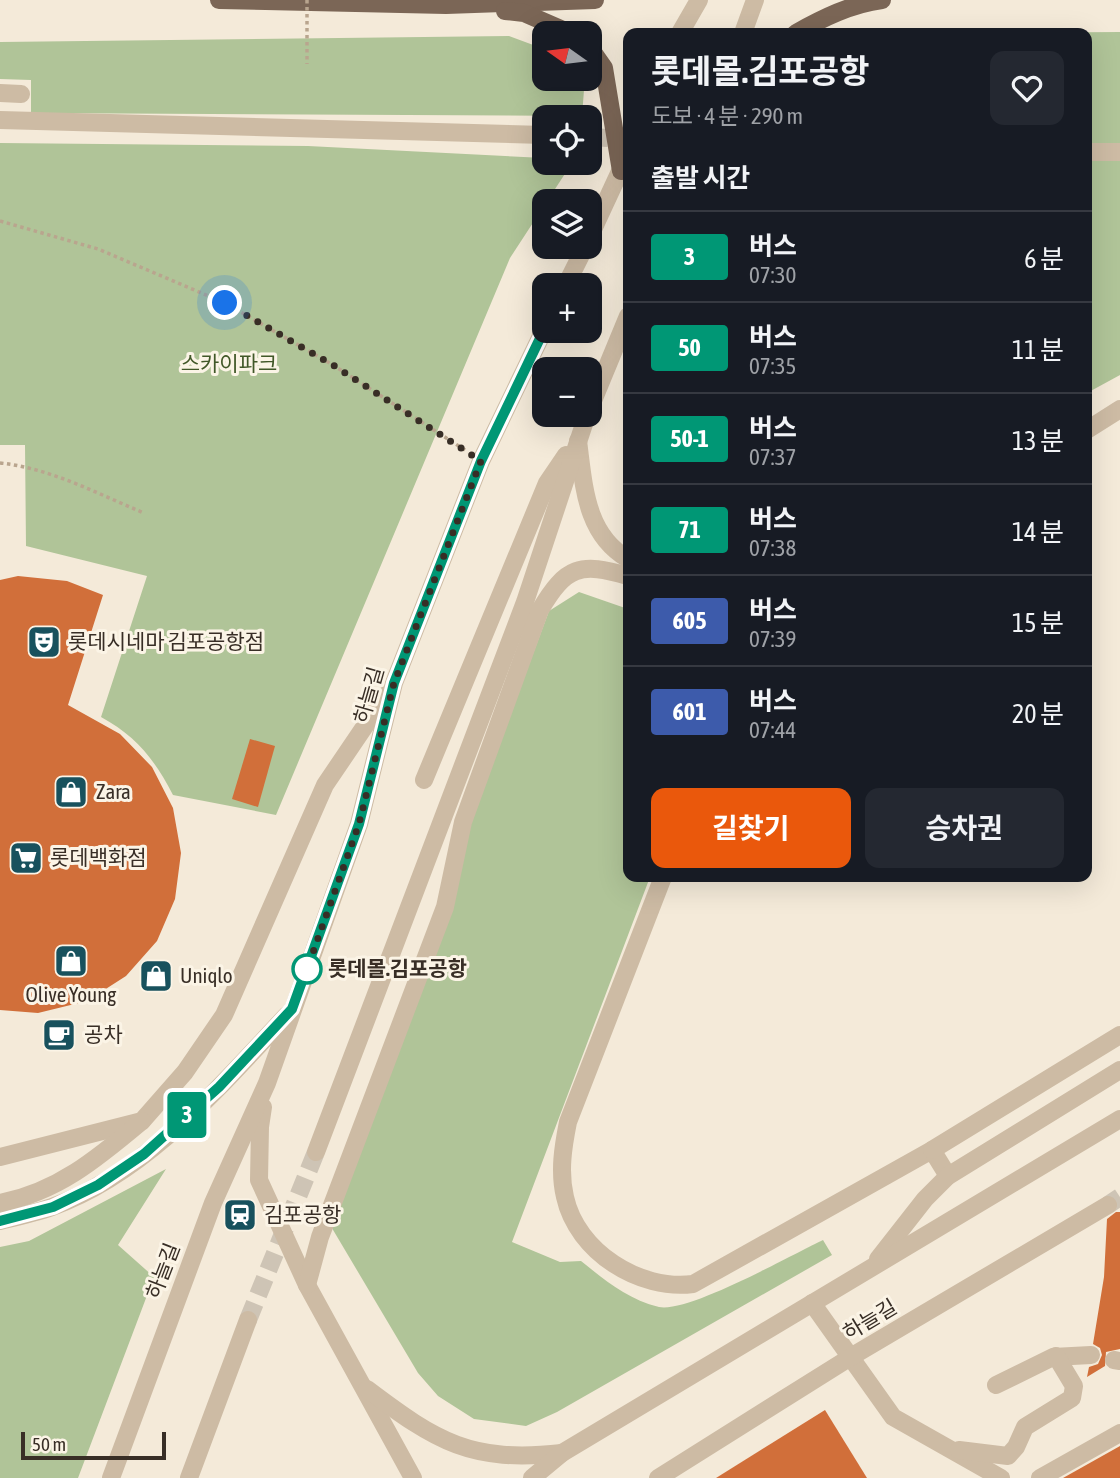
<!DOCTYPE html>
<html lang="ko">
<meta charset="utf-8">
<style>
body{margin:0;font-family:"Asap Condensed","Noto Sans KR",sans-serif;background:#242831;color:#f1f3f6;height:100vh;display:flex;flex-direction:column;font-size:26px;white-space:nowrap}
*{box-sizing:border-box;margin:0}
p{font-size:23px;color:#9ea1a6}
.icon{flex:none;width:38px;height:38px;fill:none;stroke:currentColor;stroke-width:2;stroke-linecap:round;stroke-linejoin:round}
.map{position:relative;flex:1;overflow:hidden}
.sheet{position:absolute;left:623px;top:28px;width:469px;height:854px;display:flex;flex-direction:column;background:#171b24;border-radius:14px;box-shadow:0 7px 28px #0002}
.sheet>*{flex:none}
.badge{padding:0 14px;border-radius:5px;font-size:24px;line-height:46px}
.needle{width:46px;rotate:284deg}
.fabs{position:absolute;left:532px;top:21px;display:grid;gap:14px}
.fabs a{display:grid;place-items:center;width:70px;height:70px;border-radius:14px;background:#171b24;box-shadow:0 7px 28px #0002;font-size:35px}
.scale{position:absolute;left:21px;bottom:18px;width:145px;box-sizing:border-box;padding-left:7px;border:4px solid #382e26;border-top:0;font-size:19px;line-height:24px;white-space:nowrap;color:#382e26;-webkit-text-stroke:5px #fbf4e6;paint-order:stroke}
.you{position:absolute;width:35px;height:35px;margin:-18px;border:5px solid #fff;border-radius:50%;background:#1a73e8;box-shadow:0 0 0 10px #1a73e833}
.map>.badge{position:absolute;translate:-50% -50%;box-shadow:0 0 0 4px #fff}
h2{padding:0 28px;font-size:26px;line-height:63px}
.round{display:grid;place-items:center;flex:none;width:74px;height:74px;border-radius:14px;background:#242831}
.headline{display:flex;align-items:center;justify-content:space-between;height:119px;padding:0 28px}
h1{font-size:33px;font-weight:700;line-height:52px}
.button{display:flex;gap:14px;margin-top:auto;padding:14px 28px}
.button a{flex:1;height:80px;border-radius:14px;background:#ea580c;color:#fff;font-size:28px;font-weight:700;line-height:80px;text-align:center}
.button a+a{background:#242831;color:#f1f3f6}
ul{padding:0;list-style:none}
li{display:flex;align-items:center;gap:21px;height:91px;padding:0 28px;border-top:2px solid #363941}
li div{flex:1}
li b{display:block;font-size:26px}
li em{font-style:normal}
li .badge{min-width:77px;font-weight:700;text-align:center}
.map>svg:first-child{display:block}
.green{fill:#b0c498}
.building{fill:#d16f3a}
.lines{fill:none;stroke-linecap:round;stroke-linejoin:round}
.minor-tunnel{stroke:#cec4b5;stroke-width:18;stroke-dasharray:18 9;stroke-linecap:butt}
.path{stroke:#b9a58e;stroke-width:3.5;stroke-dasharray:3.5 3.5;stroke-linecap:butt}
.minor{stroke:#cdbba4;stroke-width:18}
.major{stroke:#7b6656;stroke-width:18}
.path-bridge{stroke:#b9a58e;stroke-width:3.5;stroke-dasharray:3.5 3.5;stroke-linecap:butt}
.minor-bridge{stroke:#cdbba4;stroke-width:18}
.line-casing{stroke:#fff;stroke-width:16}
.line{stroke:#009775;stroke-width:10}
.walk{stroke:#382e26;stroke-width:7;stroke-dasharray:0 12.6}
.stop-dot{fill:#fff;stroke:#009775;stroke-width:3.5}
.labels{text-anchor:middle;stroke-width:6;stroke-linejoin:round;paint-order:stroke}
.park-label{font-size:21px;fill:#415828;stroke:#fbf4e6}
.poi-label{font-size:21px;fill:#382e26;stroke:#fbf4e6;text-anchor:start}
.street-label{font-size:21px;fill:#382e26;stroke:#fbf4e6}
.stop-label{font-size:21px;font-weight:bold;fill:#382e26;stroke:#fbf4e6;text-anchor:start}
</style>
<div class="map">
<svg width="1120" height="1478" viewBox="0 0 1120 1478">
<rect width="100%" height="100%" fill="#f4ead9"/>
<g class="green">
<path d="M1120 32V375L1087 393V33H960Z"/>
<path d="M509 36 544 49V79H579L584 90 582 116 31 113V80L0 79V42Z"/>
<path d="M0 143 308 146 544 158V163H572L510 258 276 815 173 795C155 760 136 736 101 717L147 576 26 546 25 445H0Z"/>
<path d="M579 592 628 609V877H650L512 1242 560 1262 581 1261C606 1281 627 1299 659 1307 689 1313 791 1255 823 1240L832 1255 557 1412 526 1426 474 1419 438 1396 418 1373 323 1213 549 611Z"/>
<path d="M166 1169 118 1245 154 1277 78 1478H0V1247L29 1241Z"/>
</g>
<g class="building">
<path d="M18 576 67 581 103 595 68 705 120 734 152 767 173 808 181 853 175 899 157 941 126 976 87 1001 38 1013 0 1010V580Z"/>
<path d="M250 739 275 746 258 807 232 799Z"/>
<path d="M1116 1212H1120V1349L1106 1352 1105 1366 1087 1377 1089 1367 1098 1364 1102 1355 1100 1348 1093 1344 1104 1277 1107 1219Z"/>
<path d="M825 1410 867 1478H716Z"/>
<path d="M1120 1446V1478H1063Z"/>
</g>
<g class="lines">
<g class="minor-tunnel">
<path d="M590 137 628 139"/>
<path d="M1108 1205 1120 1197"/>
<path d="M248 1320 316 1152"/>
</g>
<g class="path">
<path d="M0 221 98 249 225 303 333 365 468 452"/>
<path d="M0 463C50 468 98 494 144 513"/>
</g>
<g class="minor">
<path d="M680 33 699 0"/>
<path d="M743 33 755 0"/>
<path d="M0 93 21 94"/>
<path d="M0 120 544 135"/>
<path d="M1087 152H1120"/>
<path d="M590 236 628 154"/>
<path d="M566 285 585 247"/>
<path d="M590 408 628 316"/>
<path d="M1087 430 1120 409"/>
<path d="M578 441C584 485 585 534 628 559"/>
<path d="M424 780 547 483 566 455"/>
<path d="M663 877 568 1122C563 1147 559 1172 565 1197 577 1252 640 1291 693 1284L932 1150 948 1176"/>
<path d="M263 1107 260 1127 259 1180 307 1285 413 1478"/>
<path d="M932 1150 1120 1035"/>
<path d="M316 1152 525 602 587 415"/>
<path d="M0 1157 142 1121 185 1072 224 1015 325 785 386 695"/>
<path d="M0 1203C58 1192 99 1157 142 1121"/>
<path d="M0 1221C17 1217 35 1213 52 1207 147 1173 220 1086 287 1015"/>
<path d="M878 1259 925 1199 948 1176 1120 1070"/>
<path d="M307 1285 320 1237 445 907 463 822 540 610C566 566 580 562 628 576"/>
<path d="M812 1303 893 1417 1001 1478"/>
<path d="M1114 1360 1120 1361"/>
<path d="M996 1385 1053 1357 1091 1355"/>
<path d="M367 1389C437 1442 471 1463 562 1453"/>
<path d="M959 1450 1008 1456 1016 1447 1025 1427 1072 1398 1074 1386 1056 1356"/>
<path d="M111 1478 213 1203 267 1083 359 824 394 683 481 461 544 330"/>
<path d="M189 1478 248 1320"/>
<path d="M532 1478 562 1453 1120 1119"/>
<path d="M1040 1478 1120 1433"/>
</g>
<g class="major">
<path d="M219 0 446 5 595 0"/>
<path d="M505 11 524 13 570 33"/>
<path d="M796 33C823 18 851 4 882 0"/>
<path d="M590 48 604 68 621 171"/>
</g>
<path class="path-bridge" d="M307 0V64"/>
<path class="minor-bridge" d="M658 1478 854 1355 1108 1205"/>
</g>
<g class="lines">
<defs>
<path id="line" d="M0 1221 53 1207 98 1185 144 1154 219 1087 292 1009 359 824 394 683 481 461 544 330"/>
</defs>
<use href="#line" class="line-casing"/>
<use href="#line" class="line"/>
<path class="walk" d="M225 303 333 365 481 461 394 683 359 824 307 969"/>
</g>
<defs>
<symbol id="theatre-square" viewBox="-11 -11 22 22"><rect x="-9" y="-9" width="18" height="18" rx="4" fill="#18515d" stroke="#fbf4e6"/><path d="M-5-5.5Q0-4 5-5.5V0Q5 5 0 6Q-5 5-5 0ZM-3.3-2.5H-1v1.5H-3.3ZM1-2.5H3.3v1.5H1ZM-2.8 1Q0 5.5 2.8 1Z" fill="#fff"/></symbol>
<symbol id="shop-square" viewBox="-11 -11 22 22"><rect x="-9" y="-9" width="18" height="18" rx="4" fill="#18515d" stroke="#fbf4e6"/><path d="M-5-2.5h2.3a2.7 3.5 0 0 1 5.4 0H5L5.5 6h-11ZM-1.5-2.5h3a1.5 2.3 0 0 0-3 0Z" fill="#fff"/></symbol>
<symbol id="supermarket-square" viewBox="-11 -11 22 22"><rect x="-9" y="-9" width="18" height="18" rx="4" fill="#18515d" stroke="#fbf4e6"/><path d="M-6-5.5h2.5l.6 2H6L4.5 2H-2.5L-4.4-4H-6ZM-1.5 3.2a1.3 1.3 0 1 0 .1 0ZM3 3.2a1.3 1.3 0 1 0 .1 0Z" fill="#fff"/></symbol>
<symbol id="cafe-square" viewBox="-11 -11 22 22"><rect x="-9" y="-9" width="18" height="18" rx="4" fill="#18515d" stroke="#fbf4e6"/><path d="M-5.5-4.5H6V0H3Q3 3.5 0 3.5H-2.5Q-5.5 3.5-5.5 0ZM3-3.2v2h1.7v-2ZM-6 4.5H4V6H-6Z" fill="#fff"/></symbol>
<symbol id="station-square" viewBox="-11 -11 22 22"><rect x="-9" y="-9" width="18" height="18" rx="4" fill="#18515d" stroke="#fbf4e6"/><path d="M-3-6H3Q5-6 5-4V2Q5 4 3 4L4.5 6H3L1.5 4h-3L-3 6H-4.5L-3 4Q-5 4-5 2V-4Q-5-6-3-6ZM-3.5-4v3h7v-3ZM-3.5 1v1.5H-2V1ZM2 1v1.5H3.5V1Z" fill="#fff"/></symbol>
</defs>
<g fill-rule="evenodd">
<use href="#theatre-square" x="25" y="623" width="38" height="38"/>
<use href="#shop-square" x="52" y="773" width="38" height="38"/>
<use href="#supermarket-square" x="7" y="839" width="38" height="38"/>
<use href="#shop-square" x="52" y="942" width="38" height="38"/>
<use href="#shop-square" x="137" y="957" width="38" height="38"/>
<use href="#cafe-square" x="40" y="1016" width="38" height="38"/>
<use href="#station-square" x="221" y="1196" width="38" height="38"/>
</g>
<circle class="stop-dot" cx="307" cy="969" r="14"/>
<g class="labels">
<g class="park-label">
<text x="229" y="371">스카이파크</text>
</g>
<g class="poi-label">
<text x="68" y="649">롯데시네마 김포공항점</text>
<text x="96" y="799">Zara</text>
<text x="50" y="865">롯데백화점</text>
<text x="180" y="983">Uniqlo</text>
<text x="71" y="1002" text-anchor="middle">Olive Young</text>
<text x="84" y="1042">공차</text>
<text x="264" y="1222">김포공항</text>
</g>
<g class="street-label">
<text transform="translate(369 695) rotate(-74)" y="7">하늘길</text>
<text transform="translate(163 1271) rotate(-69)" y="7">하늘길</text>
<text transform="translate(870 1320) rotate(-31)" y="7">하늘길</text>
</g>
<g class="stop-label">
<text x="328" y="976">롯데몰.김포공항</text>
</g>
</g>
</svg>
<div class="fabs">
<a><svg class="needle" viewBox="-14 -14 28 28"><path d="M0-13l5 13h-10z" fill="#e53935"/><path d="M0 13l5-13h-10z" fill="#9ea1a6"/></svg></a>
<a><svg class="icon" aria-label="locate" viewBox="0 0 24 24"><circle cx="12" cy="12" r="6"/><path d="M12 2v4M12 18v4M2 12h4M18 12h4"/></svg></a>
<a><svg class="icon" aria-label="layers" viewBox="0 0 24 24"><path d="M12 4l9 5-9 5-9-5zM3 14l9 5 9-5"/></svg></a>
<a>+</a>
<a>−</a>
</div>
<div class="scale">50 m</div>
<div class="you" style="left:225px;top:303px"></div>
<b class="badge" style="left:187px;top:1115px;background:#009775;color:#fff">3</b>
<section class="sheet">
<div class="headline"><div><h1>롯데몰.김포공항</h1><p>도보 · 4 분 · 290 m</p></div><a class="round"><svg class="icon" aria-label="heart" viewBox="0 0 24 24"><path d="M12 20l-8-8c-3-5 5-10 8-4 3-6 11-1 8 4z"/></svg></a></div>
<h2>출발 시간</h2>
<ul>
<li><span class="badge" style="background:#009775;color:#fff">3</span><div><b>버스</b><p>07:30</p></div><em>6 분</em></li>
<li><span class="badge" style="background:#009775;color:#fff">50</span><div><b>버스</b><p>07:35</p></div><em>11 분</em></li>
<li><span class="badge" style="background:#009775;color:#fff">50-1</span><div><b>버스</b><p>07:37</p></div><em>13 분</em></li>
<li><span class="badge" style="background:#009775;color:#fff">71</span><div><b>버스</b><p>07:38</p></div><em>14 분</em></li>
<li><span class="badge" style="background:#3d5bab;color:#fff">605</span><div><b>버스</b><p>07:39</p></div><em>15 분</em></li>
<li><span class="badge" style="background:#3d5bab;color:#fff">601</span><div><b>버스</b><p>07:44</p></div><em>20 분</em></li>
</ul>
<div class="button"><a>길찾기</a><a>승차권</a></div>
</section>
</div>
